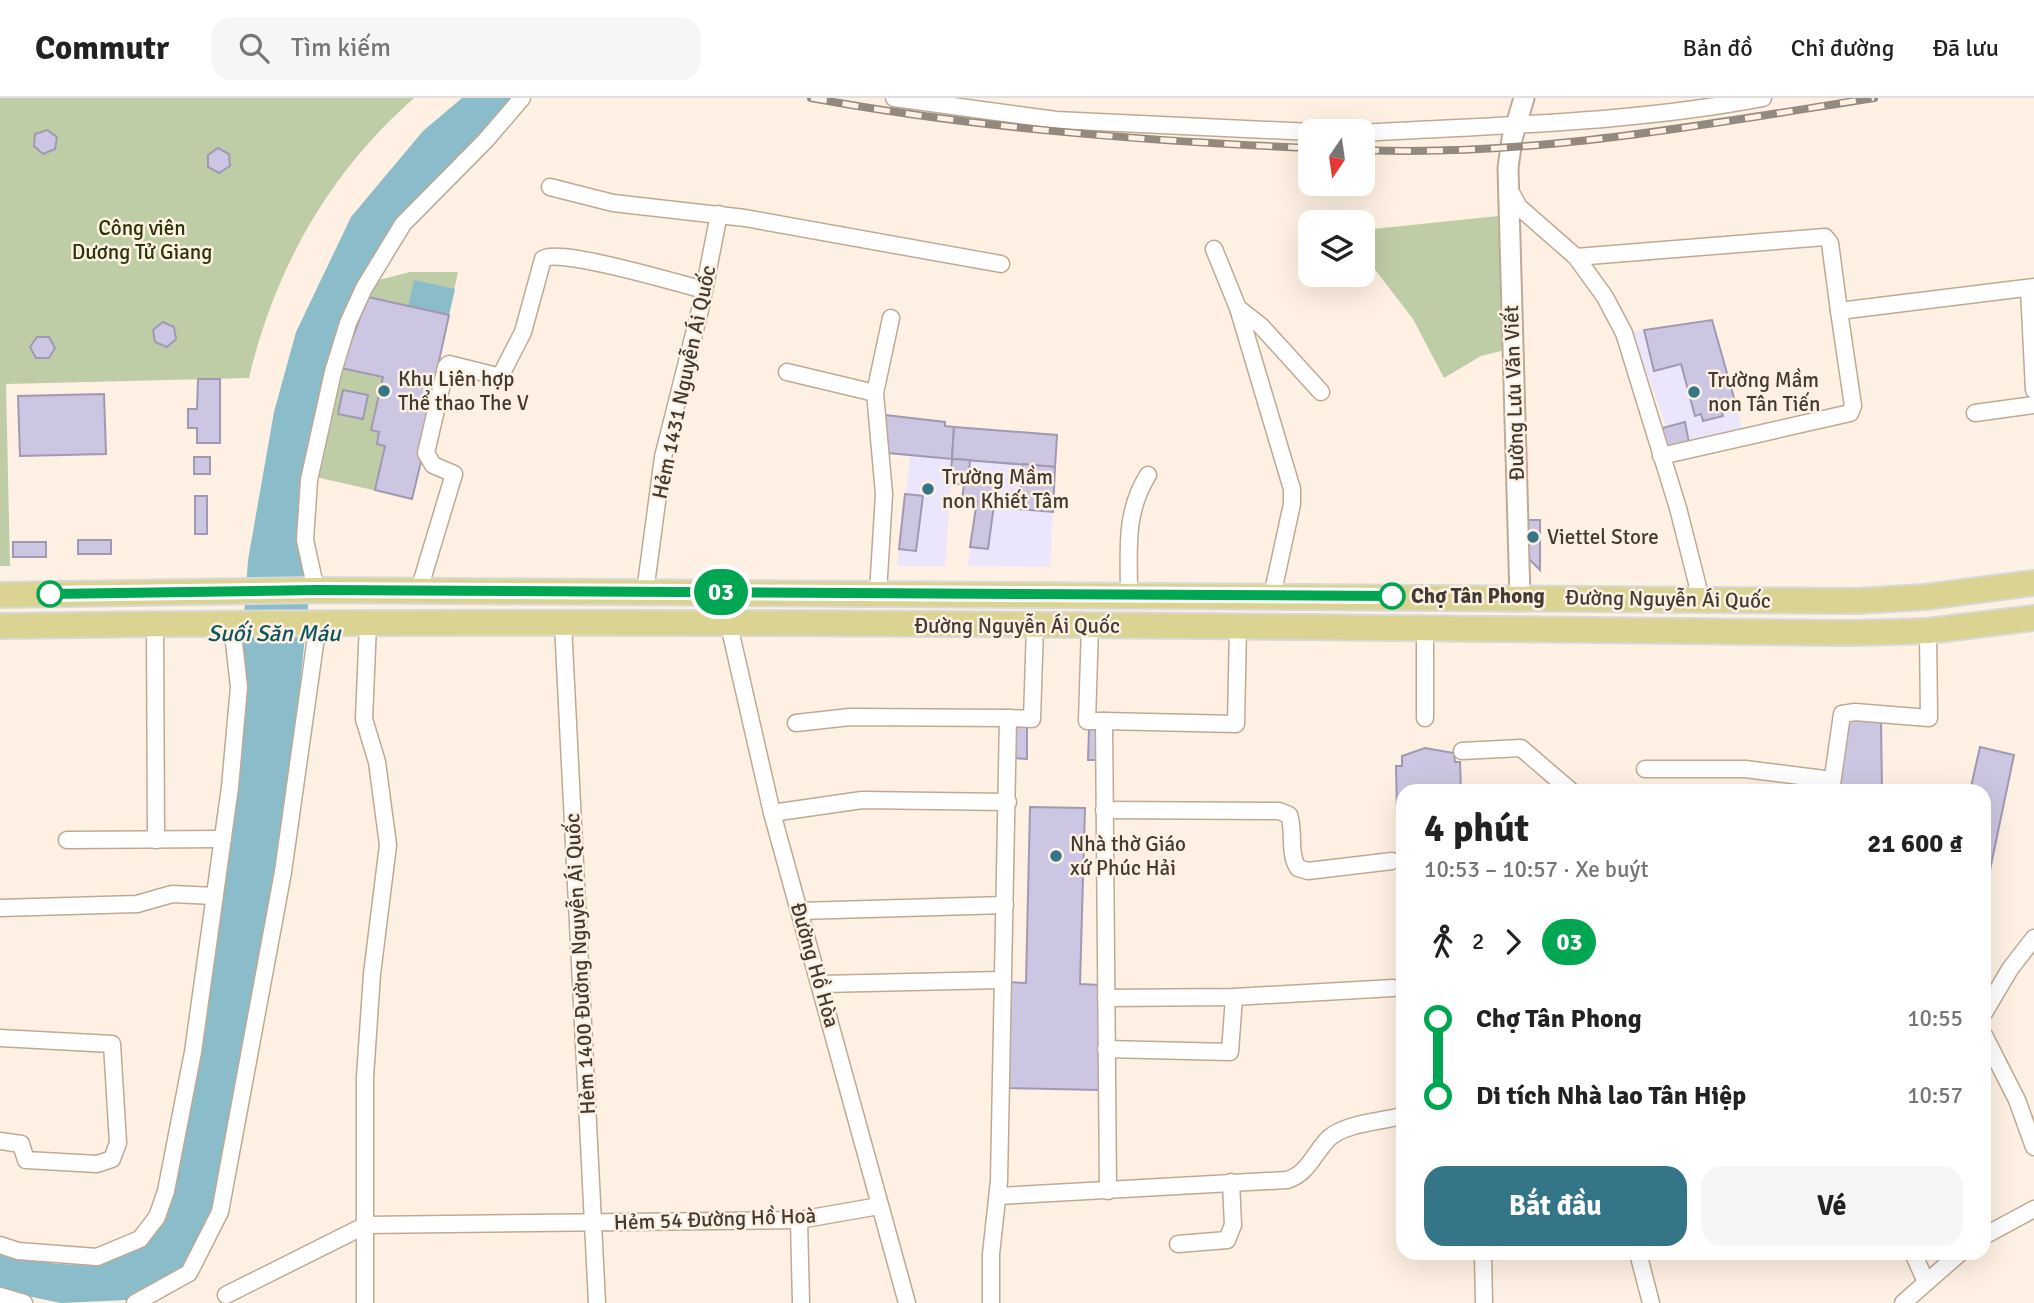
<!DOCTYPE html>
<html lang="vi">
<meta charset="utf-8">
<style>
body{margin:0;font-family:Signika,sans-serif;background:#f6f6f6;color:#222;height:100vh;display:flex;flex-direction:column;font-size:26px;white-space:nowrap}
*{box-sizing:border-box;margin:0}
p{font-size:23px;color:#767676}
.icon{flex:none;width:38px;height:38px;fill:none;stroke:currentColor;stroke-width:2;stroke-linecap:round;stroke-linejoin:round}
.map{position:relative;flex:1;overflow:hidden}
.side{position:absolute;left:1396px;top:686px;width:595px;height:476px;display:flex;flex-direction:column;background:#fff;border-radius:21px;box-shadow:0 7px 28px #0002}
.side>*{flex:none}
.badge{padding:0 14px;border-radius:23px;font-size:24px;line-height:46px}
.needle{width:46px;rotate:193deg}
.buttons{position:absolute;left:1298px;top:21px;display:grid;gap:14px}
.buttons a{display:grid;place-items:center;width:77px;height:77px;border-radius:14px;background:#fff;box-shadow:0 7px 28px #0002;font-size:35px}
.map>.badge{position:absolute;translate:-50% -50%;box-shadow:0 0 0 4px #fff}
.legs{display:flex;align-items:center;gap:10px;height:77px;padding:0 28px;font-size:23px}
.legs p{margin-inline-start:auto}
.headline{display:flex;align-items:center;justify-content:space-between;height:119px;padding:0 28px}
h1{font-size:38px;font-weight:700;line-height:52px}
.primary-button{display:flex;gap:14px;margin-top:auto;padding:14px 28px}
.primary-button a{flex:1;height:80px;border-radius:21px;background:#347588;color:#fff;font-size:28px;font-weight:700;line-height:80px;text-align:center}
.primary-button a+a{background:#f6f6f6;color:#222}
ul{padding:0 28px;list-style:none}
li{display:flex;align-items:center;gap:24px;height:77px;font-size:26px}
li i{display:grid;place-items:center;width:10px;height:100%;margin:0 9px;background:currentColor}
li i::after{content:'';width:18px;height:18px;margin:-9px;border:5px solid;border-radius:50%;background:#fff}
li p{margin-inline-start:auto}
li:first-child i{background:linear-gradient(#0000 50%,currentColor 0)}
li:last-child i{background:linear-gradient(currentColor 50%,#0000 0)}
header{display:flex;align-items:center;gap:42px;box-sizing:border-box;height:98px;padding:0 35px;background:#fff;border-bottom:2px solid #e0e0e0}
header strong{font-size:33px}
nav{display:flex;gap:38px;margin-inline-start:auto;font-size:24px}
.search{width:490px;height:63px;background:#f6f6f6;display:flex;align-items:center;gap:18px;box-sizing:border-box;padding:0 24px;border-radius:21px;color:#767676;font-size:26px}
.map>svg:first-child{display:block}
.education{fill:#ece6fc}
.green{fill:#becda6}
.water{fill:#8abdc9}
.building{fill:#cdc6e2;stroke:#9f99b3;stroke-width:2}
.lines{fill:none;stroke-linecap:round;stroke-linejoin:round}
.minor-casing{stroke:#beaa94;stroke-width:19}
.tertiary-casing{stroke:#beaa94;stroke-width:23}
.primary-casing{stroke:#d9d8d6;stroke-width:28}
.minor{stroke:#fff;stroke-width:16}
.tertiary{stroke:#fff;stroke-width:19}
.primary{stroke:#dad392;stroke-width:24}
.rail-casing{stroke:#93897e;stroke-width:8}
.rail{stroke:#fef1e3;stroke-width:5;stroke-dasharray:16;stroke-linecap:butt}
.line-1-casing{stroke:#fff;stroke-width:16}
.line-1{stroke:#00a651;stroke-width:10}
.poi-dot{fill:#347588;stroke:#fef1e3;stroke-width:2.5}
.stop-1-dot{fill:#fff;stroke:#00a651;stroke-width:3.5}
.labels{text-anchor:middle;stroke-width:5;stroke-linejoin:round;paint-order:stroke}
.park-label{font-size:21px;fill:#283508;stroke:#fef1e3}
.poi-label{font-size:21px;fill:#433b32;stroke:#fef1e3;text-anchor:start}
.street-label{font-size:21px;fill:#433b32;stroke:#fef1e3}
.stop-label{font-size:21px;font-weight:bold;fill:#433b32;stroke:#fef1e3;text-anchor:start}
.water-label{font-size:23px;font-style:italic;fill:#0b5461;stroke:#fef1e3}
</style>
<header>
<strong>Commutr</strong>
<div class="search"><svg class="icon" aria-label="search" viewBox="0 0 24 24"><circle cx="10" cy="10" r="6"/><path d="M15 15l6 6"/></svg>Tìm kiếm</div>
<nav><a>Bản đồ</a><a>Chỉ đường</a><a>Đã lưu</a></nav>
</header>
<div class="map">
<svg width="2034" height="1205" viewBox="0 0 2034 1205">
<rect width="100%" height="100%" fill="#fef1e3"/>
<g class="education">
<path d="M1712 222 1743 333 1666 350 1659 331 1666 328 1632 234Z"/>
<path d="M885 317 945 324V328L1057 337 1050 469 968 468 977 404 962 402 963 387 951 386 945 468H897L910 358 888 355Z"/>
</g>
<g class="green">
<path d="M0 0H414C329 75 275 170 249 280L6 286 10 468H0Z"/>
<path d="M1498 118 1505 252 1481 258 1444 280 1413 221 1373 169 1371 153 1373 131Z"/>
<path d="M410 174H458L419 355 421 364 412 401 316 379C331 311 346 247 375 183Z"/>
</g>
<g class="water">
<path d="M462 0H513L358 187 298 441 308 508 299 598 280 747 213 1112 184 1170 126 1202 61 1205 8 1194 0 1190V1153C42 1168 105 1176 142 1147 150 1141 156 1130 163 1122L242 546 248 462 274 314 296 234 351 119 423 33Z"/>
<path d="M414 182 455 191 449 217 408 208Z"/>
</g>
<g class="building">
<path d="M47 32 57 39 55 51 43 56 34 48 35 36Z"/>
<path d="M218 50 229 56 230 68 219 75 208 69V57Z"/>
<path d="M368 199 449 217 419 355 421 364 412 401 375 392 385 348 377 346 379 334 371 332 383 279 341 270Z"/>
<path d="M1712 222 1736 307 1721 311 1723 318 1703 323 1701 316 1695 318 1681 266 1654 273 1644 232Z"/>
<path d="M163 224 174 229 176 241 167 249 155 244 153 232Z"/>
<path d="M37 239H49L55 250 49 260H36L30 249Z"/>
<path d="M198 281H220V345H197V330H188V311H197Z"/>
<path d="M343 292 368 297 363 321 338 316Z"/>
<path d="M104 296 106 356 20 358 18 298Z"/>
<path d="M885 317 945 324V328L954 329 952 361 888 355Z"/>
<path d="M1685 324 1689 345 1666 350 1659 331Z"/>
<path d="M954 329 1057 337 1055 369 952 361Z"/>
<rect x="194" y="359" width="16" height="17"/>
<path d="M952 361 970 362 968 386H950Z"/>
<path d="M1023 366 1055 369 1053 414 1019 411Z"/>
<path d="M969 382 997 385 988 451 970 449 977 403 962 402 964 386H968Z"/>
<path d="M905 396 923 398 916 453 899 451Z"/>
<rect x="195" y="398" width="12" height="38"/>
<path d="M1527 422H1540V472L1528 460Z"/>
<rect x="78" y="442" width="33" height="14"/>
<rect x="13" y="444" width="33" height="15"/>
<path d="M1848 621 1881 622 1882 693H1838Z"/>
<path d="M1014 627H1027V661L1014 660Z"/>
<path d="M1089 630H1097V662H1088Z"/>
<path d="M1980 649 2014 657 1990 772 1984 770V693H1970Z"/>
<path d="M1425 650 1454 655 1455 664H1460L1461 693H1404V863H1400L1396 668H1402V658Z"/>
<path d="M1030 709 1085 710 1080 886 1099 887 1100 992 1007 990 1008 884 1026 885Z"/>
</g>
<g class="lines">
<defs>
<g id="minor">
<path d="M894 0 1056 22 1311 34"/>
<path d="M1363 35C1496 27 1632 25 1763 0"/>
<path d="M550 89 613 105 745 120 1001 166"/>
<path d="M1509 91 1519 109 1576 159 1605 199 1624 235 1678 410 1701 501"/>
<path d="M1214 151 1238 210 1292 391V406L1272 498"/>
<path d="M1576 159 1825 139 1830 145 1839 213"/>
<path d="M2029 190 2034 292"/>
<path d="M1238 210 1261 228 1321 294"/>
<path d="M787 274 875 295"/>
<path d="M1975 315 2034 307"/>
<path d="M1661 358 1850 315 1853 308 1839 213 2034 189"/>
<path d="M316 492 305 442 309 382 333 274 348 225 364 190 403 126 486 42 522 0"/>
<path d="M419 492 454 376 433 367 426 355 446 269 449 266 497 278 502 275 523 234 543 161C556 149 681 186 704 192"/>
<path d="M645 494 663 359 701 208 719 116"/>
<path d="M878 495 884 396 875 295 891 220"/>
<path d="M1129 497C1129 453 1124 415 1148 377"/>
<path d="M155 526 156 742"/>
<path d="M563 526 597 1205"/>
<path d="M729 527 772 715 907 1205"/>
<path d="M1090 528 1087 623H1104"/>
<path d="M1425 530V620"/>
<path d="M1008 620 1032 621 1035 528"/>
<path d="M796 625 850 619 1008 620 999 1083 991 1156V1205"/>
<path d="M1462 653 1521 650 1571 693"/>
<path d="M1645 671H1745L1832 682"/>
<path d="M1831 693 1842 616 1855 614 1929 620 1928 533"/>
<path d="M1104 712 1279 713 1289 717C1295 734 1288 755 1298 770L1308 773 1392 763"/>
<path d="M772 715 862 702 1008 704"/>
<path d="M67 742 223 741"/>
<path d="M0 810 137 806 172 796 215 798"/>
<path d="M800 813 1005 807"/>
<path d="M821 886 1001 882"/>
<path d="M1106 900 1234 899 1393 890"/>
<path d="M1984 915 2010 871 2034 840"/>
<path d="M1984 937 2017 1002 2034 1049"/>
<path d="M0 940 112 946 118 1045 112 1061 97 1066 26 1062 21 1046 0 1043"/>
<path d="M1106 951 1230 954 1234 899"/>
<path d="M1108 1093 1104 623 1236 626 1238 528"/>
<path d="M998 1098 1287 1082C1308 1076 1314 1055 1329 1040 1345 1026 1376 1024 1397 1019"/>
<path d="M799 1122 801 1205"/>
<path d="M1984 1138 2034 1111"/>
<path d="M1178 1146 1227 1142 1233 1127 1231 1084"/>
<path d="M0 1147 18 1153 97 1159 140 1141 157 1119 166 1093 193 954 230 689 239 589 232 527"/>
<path d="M1483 1155 1484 1205"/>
<path d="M1638 1155 1651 1205"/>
<path d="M1913 1155 1926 1184"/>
<path d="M226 1197 366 1127 799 1122 879 1108"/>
<path d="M0 1198 24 1205"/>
<path d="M135 1205 189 1175 220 1114 283 774 318 525"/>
<path d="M365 1205V979L372 876 388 747 377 664 364 621 368 526"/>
<path d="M1903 1205 1960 1155"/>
</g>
<path id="tertiary" d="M1520 500 1508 70 1512 41 1524 0"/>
<g id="primary">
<path d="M0 497 316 492 1858 503 1925 499 2034 485"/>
<path d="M0 528C617 520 1235 528 1852 535L1928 533 2034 520"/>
</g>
</defs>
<use href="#minor" class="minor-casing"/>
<use href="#tertiary" class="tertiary-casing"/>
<use href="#primary" class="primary-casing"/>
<use href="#minor" class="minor"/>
<use href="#tertiary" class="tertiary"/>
<use href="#primary" class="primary"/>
<defs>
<g id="rail">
<path d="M811 0C975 30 1144 43 1311 50"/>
<path d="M1363 52C1533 59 1706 26 1874 0"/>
</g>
</defs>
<use href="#rail" class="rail-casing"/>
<use href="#rail" class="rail"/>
</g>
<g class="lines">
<defs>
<path id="line-1" d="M50 496 316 492 1392 498"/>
</defs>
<use href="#line-1" class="line-1-casing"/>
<use href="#line-1" class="line-1"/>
</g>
<g class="poi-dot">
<circle cx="384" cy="293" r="7"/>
<circle cx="1694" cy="294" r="7"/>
<circle cx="928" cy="391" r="7"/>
<circle cx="1533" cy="439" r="7"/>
<circle cx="1056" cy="758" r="7"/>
</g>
<g class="stop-1-dot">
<circle cx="50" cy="496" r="12"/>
<circle cx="1392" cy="498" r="12"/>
</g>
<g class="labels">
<g class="park-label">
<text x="142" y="137">Công viên<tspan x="142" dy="24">Dương Tử Giang</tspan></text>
</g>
<g class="poi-label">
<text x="398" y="288">Khu Liên hợp<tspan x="398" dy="24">Thể thao The V</tspan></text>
<text x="1708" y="289">Trường Mầm<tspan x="1708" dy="24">non Tân Tiến</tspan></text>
<text x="942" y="386">Trường Mầm<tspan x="942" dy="24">non Khiết Tâm</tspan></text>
<text x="1547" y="446">Viettel Store</text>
<text x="1070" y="753">Nhà thờ Giáo<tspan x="1070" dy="24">xứ Phúc Hải</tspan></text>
</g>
<g class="street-label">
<text transform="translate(684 284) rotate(-78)" y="7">Hẻm 1431 Nguyễn Ái Quốc</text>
<text transform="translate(1514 295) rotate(-92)" y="7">Đường Lưu Văn Viết</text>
<text transform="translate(1668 501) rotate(1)" y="7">Đường Nguyễn Ái Quốc</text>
<text x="1017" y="535">Đường Nguyễn Ái Quốc</text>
<text transform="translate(580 866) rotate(-93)" y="7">Hẻm 1400 Đường Nguyễn Ái Quốc</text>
<text transform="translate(815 867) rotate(74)" y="7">Đường Hồ Hòa</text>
<text transform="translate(715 1121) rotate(-2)" y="7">Hẻm 54 Đường Hồ Hoà</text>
</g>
<g class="stop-label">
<text x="1411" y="505">Chợ Tân Phong</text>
</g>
<g class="water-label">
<text x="274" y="543">Suối Săn Máu</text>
</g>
</g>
</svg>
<div class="buttons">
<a><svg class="needle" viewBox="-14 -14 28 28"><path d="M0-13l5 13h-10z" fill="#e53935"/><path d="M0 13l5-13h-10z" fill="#767676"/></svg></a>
<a><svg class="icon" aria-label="layers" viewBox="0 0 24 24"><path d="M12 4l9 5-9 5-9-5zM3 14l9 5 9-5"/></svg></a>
</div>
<b class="badge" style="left:721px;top:494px;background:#00a651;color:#fff">03</b>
<section class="side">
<div class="headline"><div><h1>4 phút</h1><p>10:53 – 10:57 · Xe buýt</p></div><b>21 600 ₫</b></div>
<div class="legs"><svg class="icon" aria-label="walk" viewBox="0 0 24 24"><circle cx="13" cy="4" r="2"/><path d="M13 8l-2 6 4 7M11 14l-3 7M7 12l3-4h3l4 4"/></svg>2<svg class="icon" aria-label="forward" viewBox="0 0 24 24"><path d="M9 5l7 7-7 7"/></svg><b class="badge" style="background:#00a651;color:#fff">03</b></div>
<ul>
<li><i style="color:#00a651"></i><b>Chợ Tân Phong</b><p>10:55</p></li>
<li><i style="color:#00a651"></i><b>Di tích Nhà lao Tân Hiệp</b><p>10:57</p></li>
</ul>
<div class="primary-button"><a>Bắt đầu</a><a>Vé</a></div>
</section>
</div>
